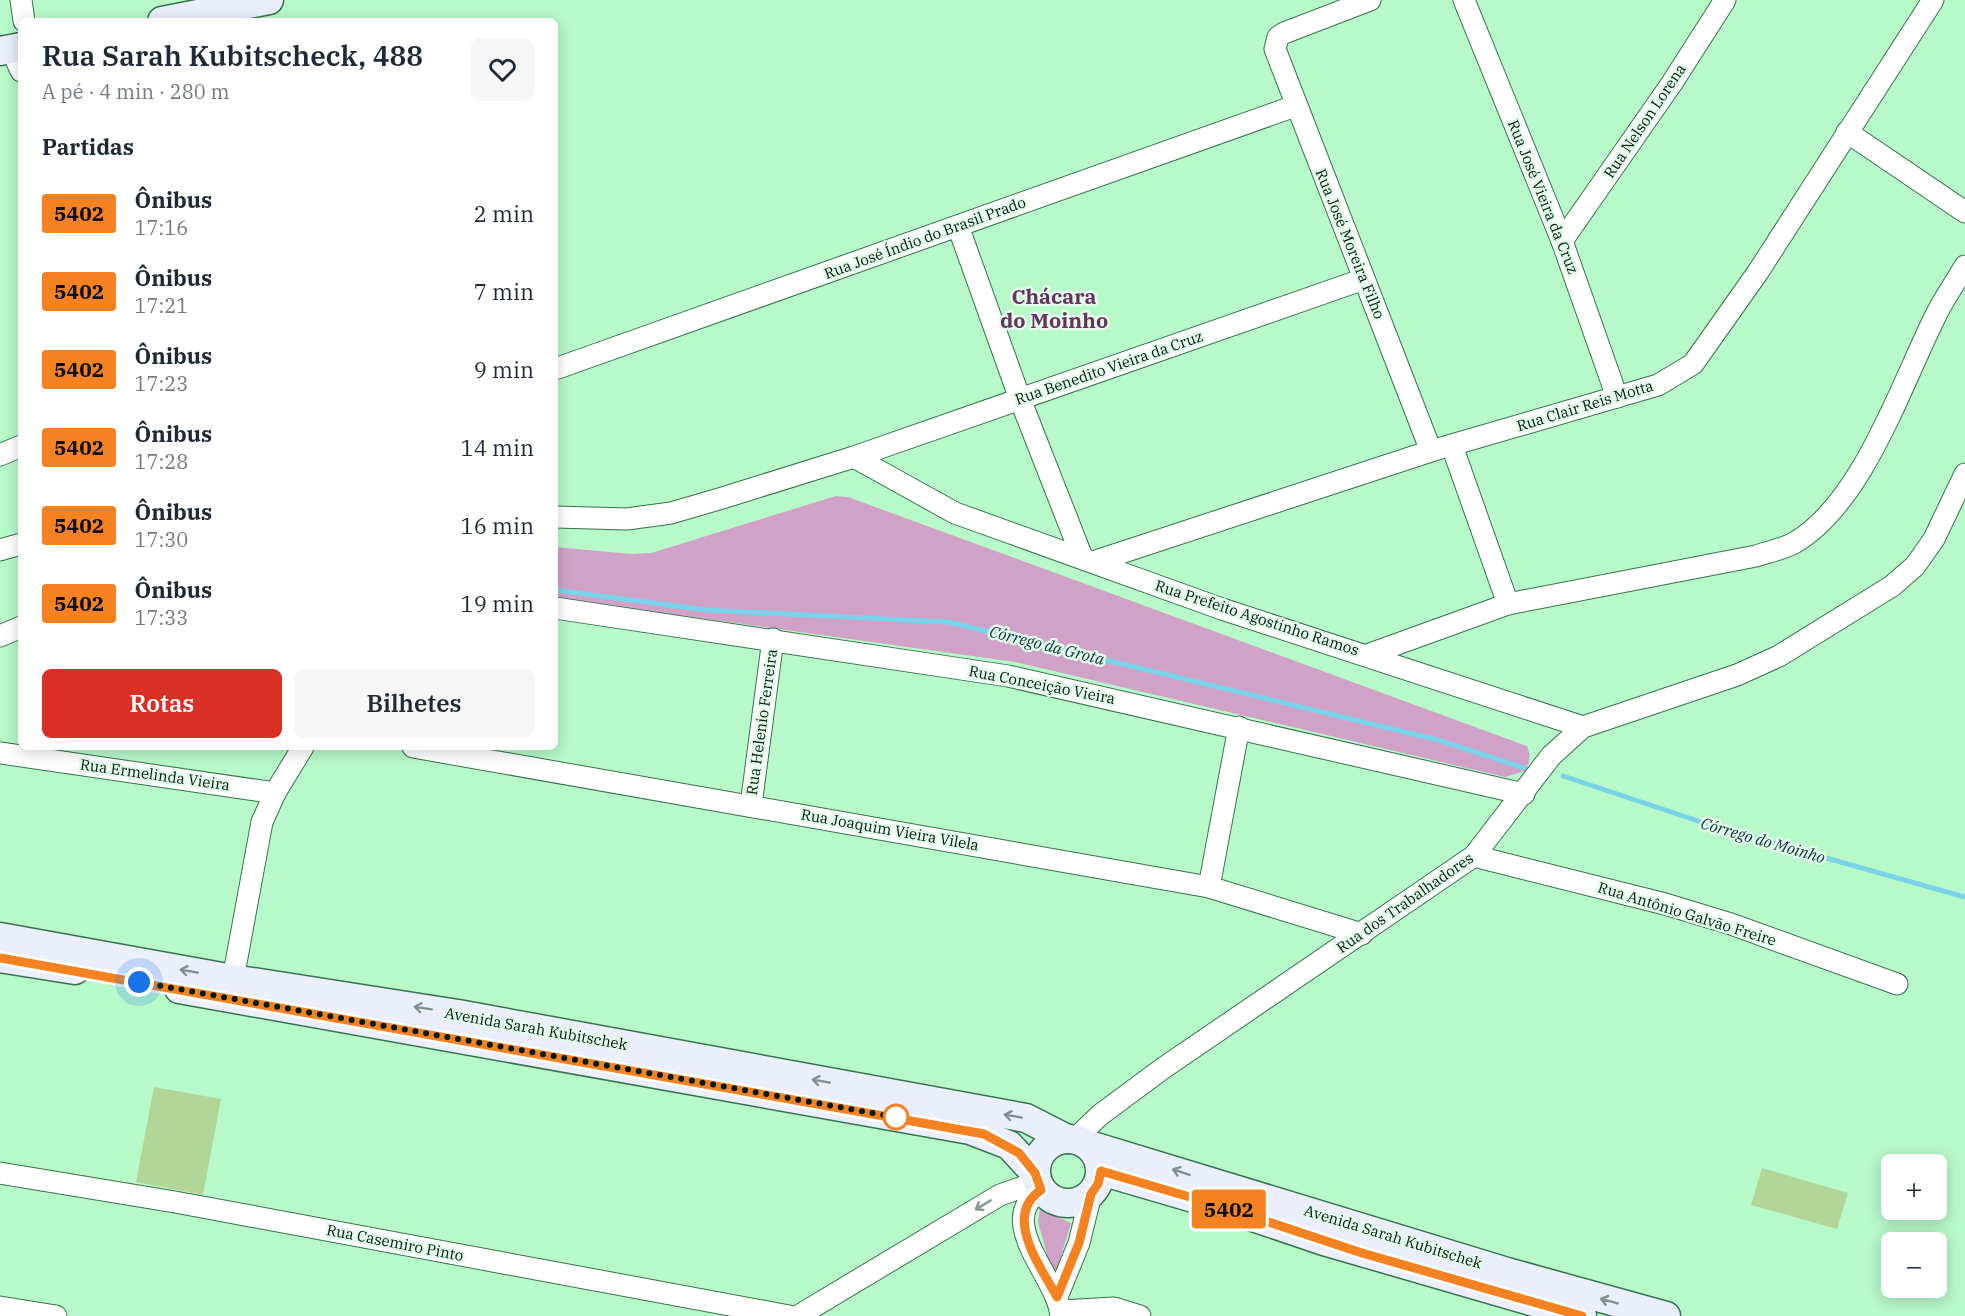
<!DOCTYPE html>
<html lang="pt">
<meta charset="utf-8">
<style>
body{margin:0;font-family:"IBM Plex Serif",serif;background:#f6f6f7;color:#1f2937;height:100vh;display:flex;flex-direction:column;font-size:22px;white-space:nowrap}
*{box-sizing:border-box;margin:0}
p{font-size:20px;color:#747a83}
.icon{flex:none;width:33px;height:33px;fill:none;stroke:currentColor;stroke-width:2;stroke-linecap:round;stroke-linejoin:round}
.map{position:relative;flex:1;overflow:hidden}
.sheet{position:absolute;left:18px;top:18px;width:540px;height:732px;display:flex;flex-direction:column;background:#fff;border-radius:9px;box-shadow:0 3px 15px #0003}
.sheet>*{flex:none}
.badge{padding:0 12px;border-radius:4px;font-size:21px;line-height:39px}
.buttons{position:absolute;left:1881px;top:1154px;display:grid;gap:12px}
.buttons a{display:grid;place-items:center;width:66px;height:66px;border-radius:9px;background:#fff;box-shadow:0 3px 15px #0003;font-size:30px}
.you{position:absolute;width:30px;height:30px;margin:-15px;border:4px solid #fff;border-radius:50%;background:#1a73e8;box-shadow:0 0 0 9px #1a73e833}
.map>.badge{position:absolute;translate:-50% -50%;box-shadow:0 0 0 3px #fff}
h2{padding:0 24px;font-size:22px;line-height:54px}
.round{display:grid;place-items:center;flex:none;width:63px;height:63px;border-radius:9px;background:#f6f6f7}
.headline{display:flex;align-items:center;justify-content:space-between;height:102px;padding:0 24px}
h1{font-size:28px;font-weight:600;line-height:45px}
.primary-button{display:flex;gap:12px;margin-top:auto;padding:12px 24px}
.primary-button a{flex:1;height:69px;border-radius:9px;background:#d93025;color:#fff;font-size:24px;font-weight:600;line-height:69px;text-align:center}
.primary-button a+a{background:#f6f6f7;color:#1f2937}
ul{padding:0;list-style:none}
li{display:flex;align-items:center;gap:18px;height:78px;padding:0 24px}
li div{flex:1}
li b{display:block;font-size:22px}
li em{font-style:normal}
li .badge{min-width:66px;font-weight:700;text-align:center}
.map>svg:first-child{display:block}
.green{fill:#d1a2c8}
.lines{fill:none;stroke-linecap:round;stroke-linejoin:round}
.stream{stroke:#7ad4e8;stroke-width:5}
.building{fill:#b1d698}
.street-casing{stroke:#35734b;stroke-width:23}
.secondary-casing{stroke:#35734b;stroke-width:31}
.street{stroke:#fff;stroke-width:21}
.secondary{stroke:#eaeefd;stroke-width:28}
.oneway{stroke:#828f90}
.oneway2{stroke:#8d9891}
.line-casing{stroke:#fff;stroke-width:14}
.line{stroke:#f58220;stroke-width:9}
.walk{stroke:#021b0b;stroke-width:6;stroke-dasharray:0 10.8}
.stop-dot{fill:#fff;stroke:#f58220;stroke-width:3}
.labels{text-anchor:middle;stroke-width:5;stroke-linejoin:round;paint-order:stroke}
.street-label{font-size:15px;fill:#021b0b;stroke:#e3fce9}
.water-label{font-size:16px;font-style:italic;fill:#06333c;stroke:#e3fce9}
.district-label{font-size:21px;font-weight:bold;fill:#683260;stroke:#e3fce9}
</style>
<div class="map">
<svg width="1965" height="1316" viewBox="0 0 1965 1316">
<rect width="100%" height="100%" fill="#b8f9ca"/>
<g class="green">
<path d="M836 496 848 497 1527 746C1531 756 1530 761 1525 771L1505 777 1015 662 555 598V547L631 554 651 553Z"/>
<path d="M1040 1209 1071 1223 1054 1279 1038 1222Z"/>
</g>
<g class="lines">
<g class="stream">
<path d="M555 590 707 610 948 622 1438 740 1527 769"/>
<path d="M1563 776 1716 827 1965 897"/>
</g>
</g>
<g class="building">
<path d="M154 1087 221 1099 203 1195 136 1182Z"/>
<path d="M1762 1168 1848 1193 1837 1229 1751 1205Z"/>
</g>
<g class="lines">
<defs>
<g id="street">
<path d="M21 0 24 21"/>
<path d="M1370 0 1284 33 1278 37 1275 49 1431 451"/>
<path d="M1464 0 1562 241 1617 397"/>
<path d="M11 49 21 71"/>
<path d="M1847 132 1965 212"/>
<path d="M958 226 1020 399 1082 557"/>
<path d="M1562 241 1672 83 1725 0"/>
<path d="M555 369 1295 106"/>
<path d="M1452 446 1508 604"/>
<path d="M0 455 21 446"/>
<path d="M854 457 955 513 1222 609 1583 727"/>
<path d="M555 517 627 519 671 513 719 499 854 457 1364 279"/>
<path d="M0 550 21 544"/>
<path d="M1093 562 1431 451 1658 385 1693 364 1758 272 1933 0"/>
<path d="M555 608 1008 676 1524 794"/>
<path d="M0 636 21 627"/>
<path d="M1367 655 1508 604 1756 556C1768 552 1783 549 1794 543 1862 504 1901 385 1935 317 1943 300 1955 283 1965 266"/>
<path d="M413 747 1209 887 1362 934"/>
<path d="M0 753 275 793"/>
<path d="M751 805 773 639"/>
<path d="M1474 856 1665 904 1731 924 1897 984"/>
<path d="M1209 887 1239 727"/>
<path d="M233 979 262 822 275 793 303 747"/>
<path d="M1075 1139 1100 1115 1162 1069 1474 856 1551 756 1583 727 1737 675 1779 656 1892 586 1915 566 1934 539 1965 474"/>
<path d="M0 1173 175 1202 789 1316"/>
<path d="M1041 1190C993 1222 1058 1277 1061 1316"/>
<path d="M1057 1297 1079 1243 1091 1194"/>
<path d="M0 1307 56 1316"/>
<path d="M1061 1311 1114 1308 1140 1316"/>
<path d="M798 1316 1000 1195 1037 1182"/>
</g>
<g id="secondary">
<path d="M162 21 269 0"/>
<path d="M0 51 21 47"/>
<path d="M0 937 233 979 458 1014 1026 1118 1067 1139"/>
<path d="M0 958 75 970"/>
<path d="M179 989 970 1130 1009 1145 1035 1173"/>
<circle cx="1068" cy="1171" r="32"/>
<path d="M1086 1144 1507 1272 1666 1316"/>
<path d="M1101 1171 1217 1205 1324 1241 1582 1316"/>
</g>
</defs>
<use href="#street" class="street-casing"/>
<use href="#secondary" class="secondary-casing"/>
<use href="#street" class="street"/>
<use href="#secondary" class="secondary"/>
</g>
<defs><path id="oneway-shaft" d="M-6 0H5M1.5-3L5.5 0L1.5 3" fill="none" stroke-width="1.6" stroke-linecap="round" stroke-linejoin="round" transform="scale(1.5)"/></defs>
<g class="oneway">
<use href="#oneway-shaft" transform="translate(189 971) rotate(-170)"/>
<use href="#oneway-shaft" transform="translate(423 1008) rotate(-171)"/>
<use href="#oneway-shaft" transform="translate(821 1081) rotate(-170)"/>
<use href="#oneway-shaft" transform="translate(1013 1116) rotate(-170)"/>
<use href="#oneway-shaft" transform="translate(1181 1172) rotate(-162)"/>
<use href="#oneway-shaft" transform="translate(1609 1301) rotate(-165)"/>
</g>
<use class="oneway2" href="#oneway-shaft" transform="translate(983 1205) rotate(149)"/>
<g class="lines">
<defs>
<path id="line" d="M0 958 984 1134 1019 1153 1035 1173 1041 1190C1002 1216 1041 1267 1057 1297L1079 1243 1091 1194 1098 1184 1101 1171 1217 1205 1362 1253 1582 1316"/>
</defs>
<use href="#line" class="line-casing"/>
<use href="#line" class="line"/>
<path class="walk" d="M139 982 906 1119 896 1117"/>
</g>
<circle class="stop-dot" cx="896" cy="1117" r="12"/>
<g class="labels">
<g class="street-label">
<text transform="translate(1645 121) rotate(-56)" y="5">Rua Nelson Lorena</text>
<text transform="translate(1543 197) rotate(68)" y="5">Rua José Vieira da Cruz</text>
<text transform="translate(925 238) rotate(-20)" y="5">Rua José Índio do Brasil Prado</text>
<text transform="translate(1350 244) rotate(68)" y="5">Rua José Moreira Filho</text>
<text transform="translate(1109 368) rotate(-19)" y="5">Rua Benedito Vieira da Cruz</text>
<text transform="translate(1585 406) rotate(-17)" y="5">Rua Clair Reis Motta</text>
<text transform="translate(1257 618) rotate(18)" y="5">Rua Prefeito Agostinho Ramos</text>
<text transform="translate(1042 685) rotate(11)" y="5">Rua Conceição Vieira</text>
<text transform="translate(762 722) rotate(-82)" y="5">Rua Helenio Ferreira</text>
<text transform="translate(155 775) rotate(8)" y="5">Rua Ermelinda Vieira</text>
<text transform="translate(890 830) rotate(10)" y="5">Rua Joaquim Vieira Vilela</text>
<text transform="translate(1405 903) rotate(-35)" y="5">Rua dos Trabalhadores</text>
<text transform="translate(1687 914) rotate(17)" y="5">Rua Antônio Galvão Freire</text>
<text transform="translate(536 1029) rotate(10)" y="5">Avenida Sarah Kubitschek</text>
<text transform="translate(1393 1237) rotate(17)" y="5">Avenida Sarah Kubitschek</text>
<text transform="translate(395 1243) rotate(11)" y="5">Rua Casemiro Pinto</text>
</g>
<g class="water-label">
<text transform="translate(1047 645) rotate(14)" y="6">Córrego da Grota</text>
<text transform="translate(1763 840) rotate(16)" y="6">Córrego do Moinho</text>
</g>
<g class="district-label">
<text x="1054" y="304">Chácara<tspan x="1054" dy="24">do Moinho</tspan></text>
</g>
</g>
</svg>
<div class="buttons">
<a>+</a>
<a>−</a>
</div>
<div class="you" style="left:139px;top:982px"></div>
<b class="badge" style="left:1229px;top:1209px;background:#f58220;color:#111">5402</b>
<section class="sheet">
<div class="headline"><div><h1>Rua Sarah Kubitscheck, 488</h1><p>A pé · 4 min · 280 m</p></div><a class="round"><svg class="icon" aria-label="heart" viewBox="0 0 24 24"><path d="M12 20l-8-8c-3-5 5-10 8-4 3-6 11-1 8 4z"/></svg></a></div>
<h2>Partidas</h2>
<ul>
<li><span class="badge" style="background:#f58220;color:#111">5402</span><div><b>Ônibus</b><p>17:16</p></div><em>2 min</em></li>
<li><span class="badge" style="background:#f58220;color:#111">5402</span><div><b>Ônibus</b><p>17:21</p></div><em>7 min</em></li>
<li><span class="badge" style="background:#f58220;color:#111">5402</span><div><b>Ônibus</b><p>17:23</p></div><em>9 min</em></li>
<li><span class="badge" style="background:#f58220;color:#111">5402</span><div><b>Ônibus</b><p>17:28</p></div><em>14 min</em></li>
<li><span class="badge" style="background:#f58220;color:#111">5402</span><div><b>Ônibus</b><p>17:30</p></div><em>16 min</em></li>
<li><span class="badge" style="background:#f58220;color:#111">5402</span><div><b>Ônibus</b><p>17:33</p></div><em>19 min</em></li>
</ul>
<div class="primary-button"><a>Rotas</a><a>Bilhetes</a></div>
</section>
</div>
